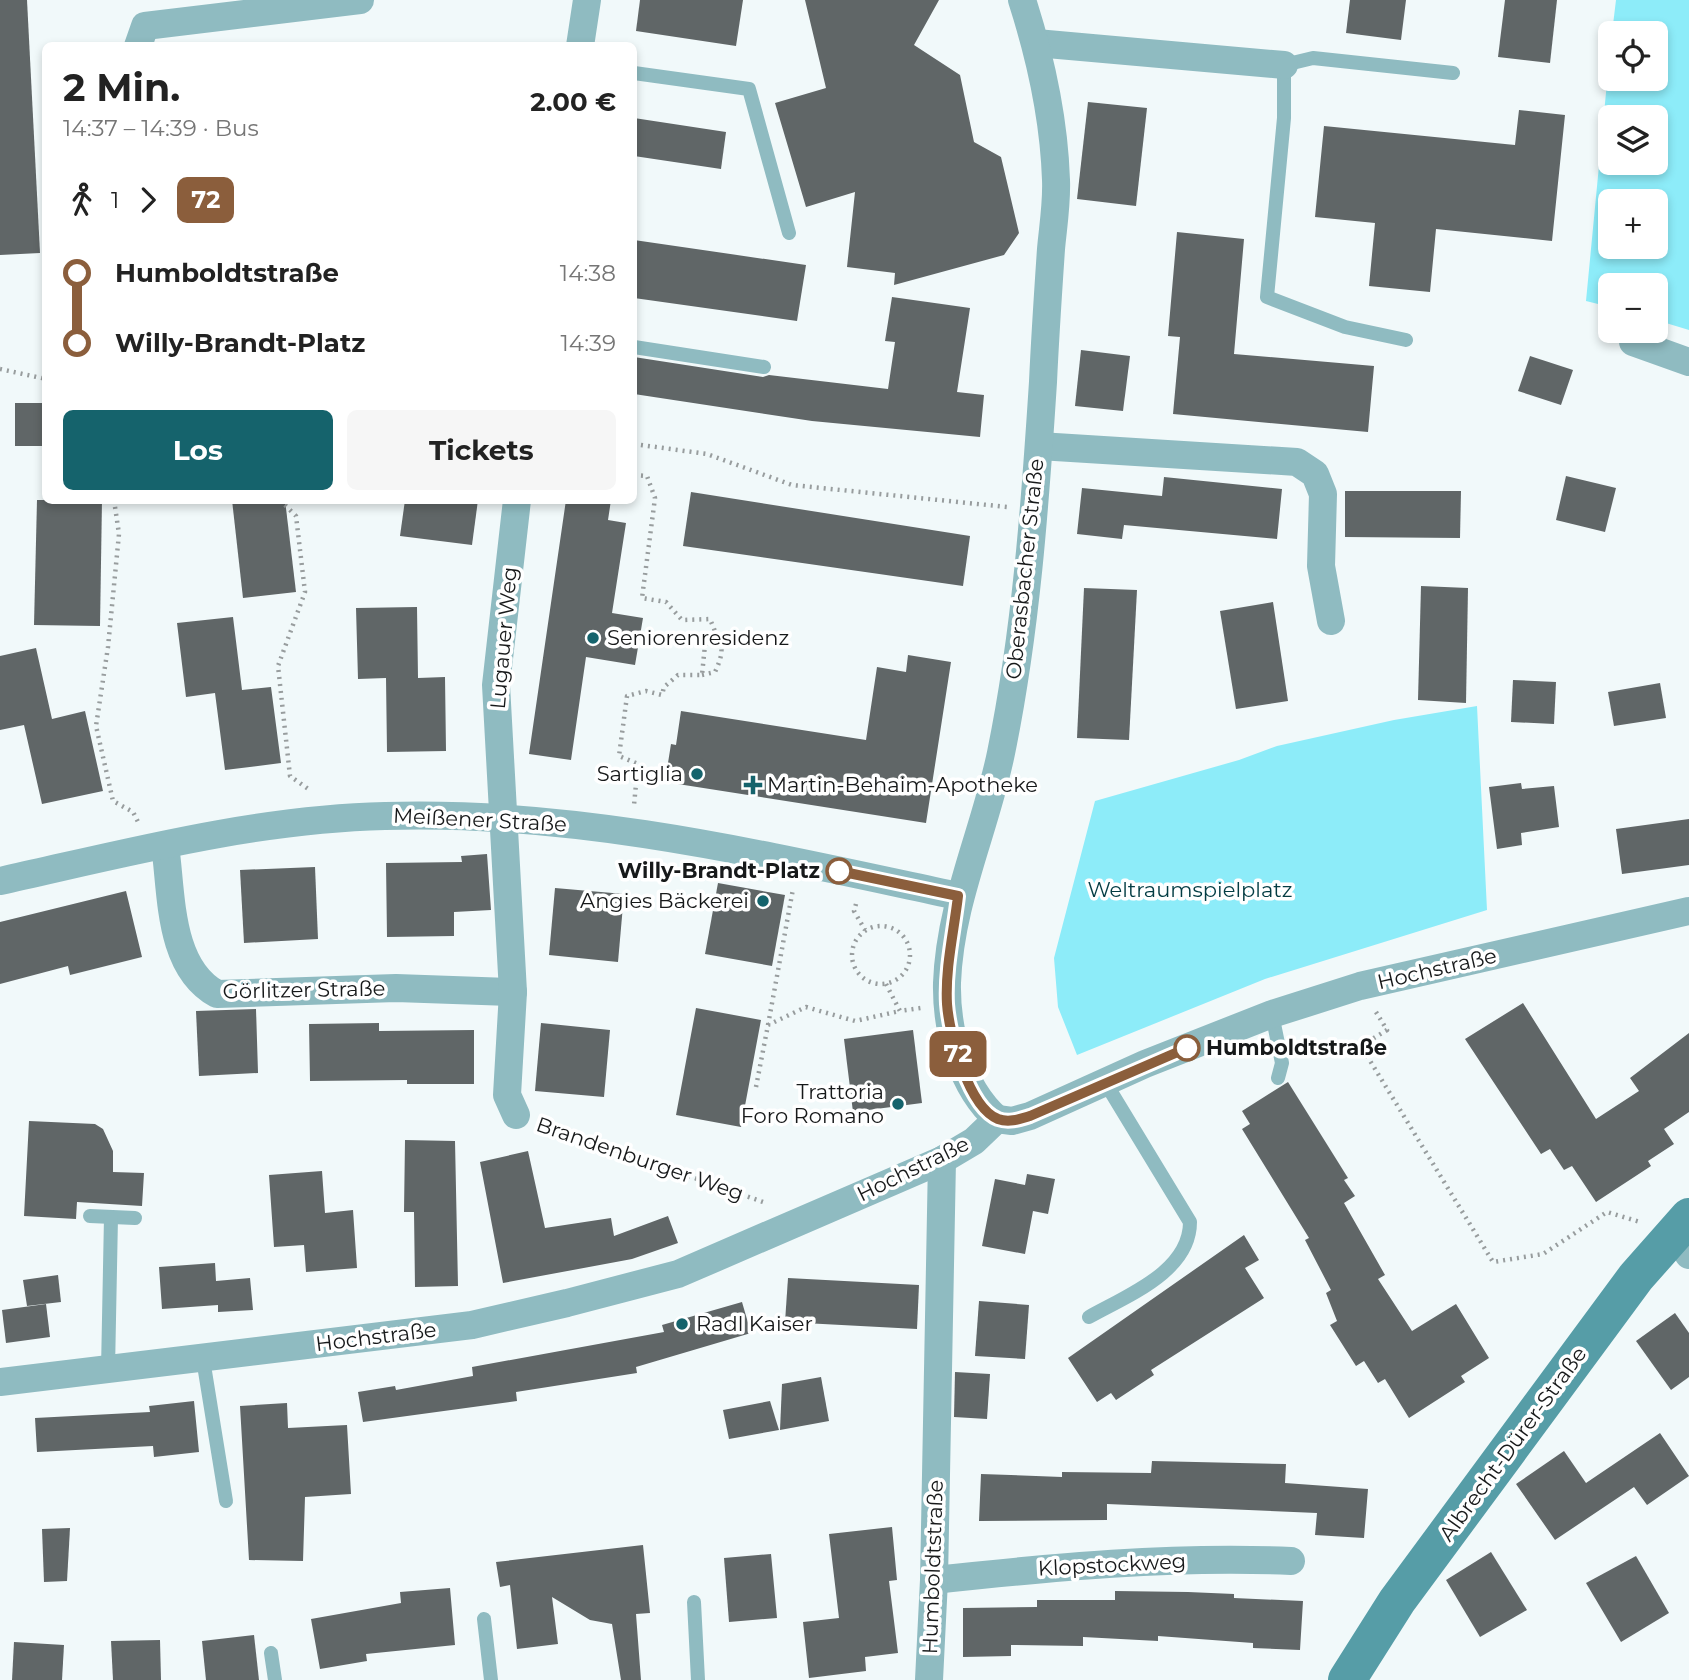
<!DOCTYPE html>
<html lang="de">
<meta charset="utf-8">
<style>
body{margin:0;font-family:Montserrat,sans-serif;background:#f6f6f6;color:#222;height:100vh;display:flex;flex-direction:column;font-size:26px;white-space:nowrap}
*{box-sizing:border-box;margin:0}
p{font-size:23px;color:#767676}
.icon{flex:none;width:38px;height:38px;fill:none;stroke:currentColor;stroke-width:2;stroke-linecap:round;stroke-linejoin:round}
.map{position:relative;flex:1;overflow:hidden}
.drawer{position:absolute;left:42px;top:42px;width:595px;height:462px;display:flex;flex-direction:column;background:#fff;border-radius:10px;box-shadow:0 4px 10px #0003}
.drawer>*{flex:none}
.badge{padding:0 14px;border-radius:10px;font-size:24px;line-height:46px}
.buttons{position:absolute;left:1598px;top:21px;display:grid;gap:14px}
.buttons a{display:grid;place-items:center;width:70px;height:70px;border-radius:10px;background:#fff;box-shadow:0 4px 10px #0003;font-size:35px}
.map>.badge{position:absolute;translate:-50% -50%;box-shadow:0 0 0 4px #fff}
.legs{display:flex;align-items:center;gap:10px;height:77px;padding:0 21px;font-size:23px}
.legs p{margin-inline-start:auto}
.overview{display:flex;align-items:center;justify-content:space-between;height:119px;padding:0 21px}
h1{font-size:38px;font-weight:700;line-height:52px}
.primary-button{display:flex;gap:14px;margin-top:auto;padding:14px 21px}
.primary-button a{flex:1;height:80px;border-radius:10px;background:#15636c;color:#fff;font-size:28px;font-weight:700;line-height:80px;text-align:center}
.primary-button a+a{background:#f6f6f6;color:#222}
ul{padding:0 21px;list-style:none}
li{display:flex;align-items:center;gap:24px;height:70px;font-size:26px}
li i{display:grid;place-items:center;width:10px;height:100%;margin:0 9px;background:currentColor}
li i::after{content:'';width:18px;height:18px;margin:-9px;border:5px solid;border-radius:50%;background:#fff}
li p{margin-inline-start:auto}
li:first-child i{background:linear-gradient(#0000 50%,currentColor 0)}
li:last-child i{background:linear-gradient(currentColor 50%,#0000 0)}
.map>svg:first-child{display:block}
.green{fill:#8decf9;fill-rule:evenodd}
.building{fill:#606667}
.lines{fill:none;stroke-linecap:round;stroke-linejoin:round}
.path{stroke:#989d9e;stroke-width:4.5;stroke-dasharray:2 5;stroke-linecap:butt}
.lane{stroke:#8fbbc1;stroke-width:14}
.street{stroke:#8fbbc1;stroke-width:28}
.secondary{stroke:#569da7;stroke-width:38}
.line-1-casing{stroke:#fff;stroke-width:16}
.line-1{stroke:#8b5e3c;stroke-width:10}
.poi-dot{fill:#15636c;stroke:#fff;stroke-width:2.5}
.stop-1-dot{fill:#fff;stroke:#8b5e3c;stroke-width:3.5}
.labels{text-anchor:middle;stroke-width:7;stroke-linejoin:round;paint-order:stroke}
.street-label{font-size:21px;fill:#17191a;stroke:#fff}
.poi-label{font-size:21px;fill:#17191a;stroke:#fff;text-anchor:start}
.stop-label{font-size:21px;font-weight:bold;fill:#17191a;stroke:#fff;text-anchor:end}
.park-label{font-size:21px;fill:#033c43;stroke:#fff}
</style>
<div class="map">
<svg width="1689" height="1680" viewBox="0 0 1689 1680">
<rect width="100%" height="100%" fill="#f1f9fa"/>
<g class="green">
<path d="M1616 0H1689V330L1656 320V285H1610V307L1586 301 1610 51V79H1656V33H1612ZM1610 117H1656V163H1610ZM1656 201V247H1610V201Z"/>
<path d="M1477 706 1487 910 1265 979 1077 1055 1058 1007 1054 958 1095 801 1239 760 1277 746 1394 720Z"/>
</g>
<g class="building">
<path d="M0 0H27L40 253 0 255Z"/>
<path d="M640 0H743L736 46 636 31Z"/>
<path d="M805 0H939L914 45 960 75 974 142 1001 157 1019 233 1004 255 894 285 895 273 847 267 855 192 806 207 775 103 826 88Z"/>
<path d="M1350 0H1406L1401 40 1346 33Z"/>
<path d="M1505 0H1557L1550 63 1498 57Z"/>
<path d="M1088 102 1147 108 1136 206 1077 199Z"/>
<path d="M1519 110 1565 115 1552 241 1436 229 1430 292 1369 286 1375 223 1315 217 1324 126 1515 145Z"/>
<path d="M634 118 726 132 721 169 634 156Z"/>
<path d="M1177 232 1244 239 1234 354 1374 366 1368 432 1173 414 1180 337 1168 336Z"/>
<path d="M634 240 806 265 797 321 634 298Z"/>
<path d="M892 297 970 308 957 392 984 395 980 437 812 421 634 394V357L763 377 769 375 888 389 895 342 885 341Z"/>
<path d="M1081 350 1130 356 1123 411 1075 406Z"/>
<path d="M1530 356 1573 370 1561 405 1518 391Z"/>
<rect x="15" y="403" width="31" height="43"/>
<path d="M1566 476 1616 488 1605 532 1556 520Z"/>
<path d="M1164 477 1282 489 1277 539 1124 525 1122 539 1077 534 1082 488 1162 496Z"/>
<path d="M1345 491H1461L1460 538 1345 537Z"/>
<path d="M691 492 970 536 963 586 683 546Z"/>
<path d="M37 500H102L100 626 34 625Z"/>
<path d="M232 500H285L296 592 243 598Z"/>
<path d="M405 500H478L472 545 400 536Z"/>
<path d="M566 500H611L608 520 626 523 612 613 643 618 635 665 586 657 571 760 529 754Z"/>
<path d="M1421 586 1468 588 1466 703 1418 700Z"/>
<path d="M1084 588 1137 590 1129 740 1077 738Z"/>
<path d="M1273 602 1288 701 1236 709 1220 611Z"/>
<path d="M417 607 418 678 445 677 446 751 387 752 386 678 358 679 356 608Z"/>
<path d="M233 617 242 690 271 687 281 763 225 770 215 693 186 697 177 623Z"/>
<path d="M36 648 52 719 85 711 103 791 42 804 24 725 0 730V656Z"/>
<path d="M908 655 951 662 926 823 665 782 671 744 676 745 681 711 866 740 877 667 906 672Z"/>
<path d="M1513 680 1556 682 1554 724 1511 722Z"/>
<path d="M1660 683 1666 718 1614 726 1608 692Z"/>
<path d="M1521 783 1522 789 1554 786 1559 827 1521 833 1522 845 1497 849 1489 787Z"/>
<path d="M1689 819V865L1622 874 1616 829Z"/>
<path d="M487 854 491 910 454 912V936L387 937 386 863 462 862 461 856Z"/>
<path d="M315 867 318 939 244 943 240 870Z"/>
<path d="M718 883 785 895 772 966 705 954Z"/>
<path d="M555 888 624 894 618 962 549 955Z"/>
<path d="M126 891 142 957 70 975 68 966 0 984V922Z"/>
<path d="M1523 1003 1596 1119 1639 1091 1630 1078 1689 1033V1112L1664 1129 1674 1144 1648 1161 1651 1166 1596 1202 1572 1166 1564 1170 1550 1149 1541 1154 1465 1039Z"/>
<path d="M696 1008 761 1020 741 1127 676 1115Z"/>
<path d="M256 1009 258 1073 199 1076 196 1011Z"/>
<path d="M379 1023V1031L474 1030V1084H407V1080L310 1081 309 1024Z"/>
<path d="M541 1023 610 1030 604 1097 535 1091Z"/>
<path d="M913 1030 922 1103 853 1112 844 1039Z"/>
<path d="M1288 1082 1348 1178 1344 1180 1355 1196 1344 1203 1385 1275 1378 1279 1412 1331 1456 1304 1489 1358 1461 1376 1465 1382 1409 1418 1385 1379 1378 1383 1364 1361 1356 1366 1330 1325 1337 1321 1326 1293 1331 1290 1305 1240 1309 1238 1242 1129 1250 1124 1242 1111Z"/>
<path d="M29 1121 95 1124 103 1129 113 1151V1172L144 1173 142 1206 77 1202 76 1219 24 1216Z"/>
<path d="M405 1140 455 1141 458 1286 415 1287 414 1212H404Z"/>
<path d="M528 1151 545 1228 611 1218 614 1236 668 1216 678 1243 632 1259 503 1283 480 1162Z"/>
<path d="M322 1171 325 1213 353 1210 357 1268 306 1272 304 1245 274 1247 269 1175Z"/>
<path d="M1027 1174 1055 1179 1048 1214 1033 1211 1025 1254 982 1246 995 1179 1025 1185Z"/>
<path d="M1244 1235 1259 1260 1245 1268 1264 1298 1151 1370 1154 1375 1116 1400 1111 1393 1097 1402 1068 1358Z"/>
<path d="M215 1263 216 1281 250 1278 253 1310 218 1312V1305L162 1309 159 1267Z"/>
<path d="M58 1275 61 1302 27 1306 23 1280Z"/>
<path d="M788 1278 919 1285 917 1329 785 1322Z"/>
<path d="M979 1301 1029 1305 1025 1359 975 1356Z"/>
<path d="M742 1302 751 1333 636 1367 637 1373 516 1392 517 1401 363 1422 358 1392 395 1386 396 1390 473 1376 472 1367 664 1332 662 1325Z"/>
<path d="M46 1304 50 1337 6 1343 2 1310Z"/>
<path d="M1675 1313 1689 1333V1377L1671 1390 1636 1341Z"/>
<path d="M955 1372 990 1374 987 1419 954 1417Z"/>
<path d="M821 1377 829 1421 780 1430 782 1384Z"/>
<path d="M194 1401 199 1452 154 1457 153 1446 37 1452 35 1418 150 1412 149 1406Z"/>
<path d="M770 1401 779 1430 729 1439 723 1410Z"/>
<path d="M287 1403 288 1428 347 1425 351 1494 305 1497 303 1561 249 1560 240 1406Z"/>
<path d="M1660 1433 1689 1476 1647 1505 1634 1487 1555 1540 1516 1484 1564 1451 1586 1483Z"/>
<path d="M1152 1461 1286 1464 1285 1483 1368 1489 1364 1538 1315 1535 1317 1513 1107 1504V1520L979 1521 981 1474 1062 1477V1472L1151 1473Z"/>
<path d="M892 1527 897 1580 889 1581 898 1653 865 1657 866 1671 809 1678 803 1622 839 1618 829 1534Z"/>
<path d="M70 1528 67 1581 44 1582 42 1529Z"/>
<path d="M643 1545 650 1613 636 1614 641 1680H621L612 1624 590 1620 552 1597 558 1644 517 1649 510 1585 500 1587 496 1562Z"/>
<path d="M1491 1552 1527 1610 1480 1637 1446 1580Z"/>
<path d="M771 1554 777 1618 729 1622 724 1558Z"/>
<path d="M1636 1556 1669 1613 1621 1642 1586 1583Z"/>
<path d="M450 1588 455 1645 366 1654 367 1661 320 1669 311 1619 401 1603 400 1592Z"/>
<path d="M1115 1591 1188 1592 1234 1594V1598L1303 1601 1300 1650 1253 1648V1643L1158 1636V1641L1083 1637V1646L1011 1645V1656L963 1657V1608L1037 1607V1600H1115Z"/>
<path d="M254 1635 259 1680H206L202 1641Z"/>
<path d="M160 1640 161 1680H113L111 1641Z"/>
<path d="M14 1642 64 1645 62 1680H12Z"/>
</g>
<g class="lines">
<g class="path">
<path d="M0 369 46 379"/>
<path d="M634 444 707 454 792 485 1007 507"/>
<path d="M634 475 647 476 655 498 642 598 666 602 682 620 710 619 717 636 705 645 702 675H678L664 687 662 695 646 691 627 696 619 756 638 764 634 805"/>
<path d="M114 500 119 534 108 647 96 726 113 801 133 812 138 822"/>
<path d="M280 500 296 516 305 592 278 666 290 776 311 791"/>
<path d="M702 675 715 672C721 659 725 648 717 636"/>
<path d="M856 904 854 911 865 930"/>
<circle cx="881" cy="955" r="29"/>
<path d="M886 984 900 1011 921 1008"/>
<path d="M1376 1012 1387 1030 1361 1046 1493 1262 1543 1254 1607 1212 1640 1222"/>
<path d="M768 1025 793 889"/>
<path d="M756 1087 768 1025 806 1007 855 1021 900 1011"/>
<path d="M543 1125 766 1203"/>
</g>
<g class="lane">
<path d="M634 73 749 89 789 233"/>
<path d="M1406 340 1345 327 1267 297 1284 118V65L1313 58 1453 73"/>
<path d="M634 347 764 367"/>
<path d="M1272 1014 1282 1063 1278 1078"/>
<path d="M90 1216 135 1218"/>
<path d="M1089 1317C1126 1296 1190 1272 1190 1222L1105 1082"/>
<path d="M203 1359 226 1501"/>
<path d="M108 1370 111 1217"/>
<path d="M694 1602 698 1680"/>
<path d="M484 1619 491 1680"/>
<path d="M271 1653 275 1680"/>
</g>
<g class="street">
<path d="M1036 43 1284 65"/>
<path d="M138 46 145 26 360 0"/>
<path d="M580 46 587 0"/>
<path d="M1633 342 1689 362"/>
<path d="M1039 446 1297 462 1315 474 1323 494 1321 566 1331 621"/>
<path d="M165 845C172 894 168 967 217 994L396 988 513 992"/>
<path d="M0 881C126 853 255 819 385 816 580 810 769 856 958 896"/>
<path d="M516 1115 507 1095 513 992 496 685 517 500"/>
<path d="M997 1119C961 1087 946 1030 947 983 950 901 985 831 1001 753 1026 631 1035 506 1043 382 1045 338 1048 293 1051 249 1053 227 1057 203 1056 180 1054 119 1041 59 1022 0"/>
<path d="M997 1119 1012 1121 1030 1116 1145 1064 1272 1014 1360 986 1689 911"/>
<path d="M1674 1233 1689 1255"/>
<path d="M0 1382 472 1325 567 1303 678 1274 942 1160 974 1141 997 1119"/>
<path d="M934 1580C1055 1567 1169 1556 1291 1561"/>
<path d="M929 1680 934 1580 942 1160"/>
</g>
<path class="secondary" d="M1347 1680 1397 1601 1636 1277 1689 1217"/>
</g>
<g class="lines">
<defs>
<path id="line-1" d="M839 871 958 896C954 931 945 968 947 1004 949 1033 968 1107 998 1119 1009 1123 1020 1119 1030 1116L1187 1048"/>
</defs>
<use href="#line-1" class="line-1-casing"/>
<use href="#line-1" class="line-1"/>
</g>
<g class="poi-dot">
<circle cx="593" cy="638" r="7"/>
<circle cx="697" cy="774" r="7"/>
<path d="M749.5 774.5h7v7h7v7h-7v7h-7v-7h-7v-7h7z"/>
<circle cx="763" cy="901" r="7"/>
<circle cx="898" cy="1104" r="7"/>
<circle cx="682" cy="1324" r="7"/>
</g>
<g class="stop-1-dot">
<circle cx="839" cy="871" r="12"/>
<circle cx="1187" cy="1048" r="12"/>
</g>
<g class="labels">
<g class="street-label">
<text transform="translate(1025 569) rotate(-84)" y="7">Oberasbacher Straße</text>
<text transform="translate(504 638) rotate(-85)" y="7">Lugauer Weg</text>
<text transform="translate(480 820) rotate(3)" y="7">Meißener Straße</text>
<text transform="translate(1437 969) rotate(-13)" y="7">Hochstraße</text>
<text transform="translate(304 990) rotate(-1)" y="7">Görlitzer Straße</text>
<text transform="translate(640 1159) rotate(19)" y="7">Brandenburger Weg</text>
<text transform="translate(913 1169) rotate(-26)" y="7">Hochstraße</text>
<text transform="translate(376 1337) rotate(-7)" y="7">Hochstraße</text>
<text transform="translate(1513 1444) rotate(-54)" y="7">Albrecht-Dürer-Straße</text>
<text transform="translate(1112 1565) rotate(-3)" y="7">Klopstockweg</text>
<text transform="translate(933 1567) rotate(-88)" y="7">Humboldtstraße</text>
</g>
<g class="poi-label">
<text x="607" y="645">Seniorenresidenz</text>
<text x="683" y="781" text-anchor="end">Sartiglia</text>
<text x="767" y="792">Martin-Behaim-Apotheke</text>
<text x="749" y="908" text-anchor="end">Angies Bäckerei</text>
<text x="884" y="1099" text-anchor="end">Trattoria<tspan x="884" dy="24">Foro Romano</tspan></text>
<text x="696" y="1331">Radl Kaiser</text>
</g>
<g class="stop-label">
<text x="820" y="878">Willy-Brandt-Platz</text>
<text x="1206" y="1055" text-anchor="start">Humboldtstraße</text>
</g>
<g class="park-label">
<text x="1190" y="897">Weltraumspielplatz</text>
</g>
</g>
</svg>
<div class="buttons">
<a><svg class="icon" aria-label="locate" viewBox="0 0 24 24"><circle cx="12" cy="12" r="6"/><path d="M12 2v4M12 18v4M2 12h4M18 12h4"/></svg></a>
<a><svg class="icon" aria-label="layers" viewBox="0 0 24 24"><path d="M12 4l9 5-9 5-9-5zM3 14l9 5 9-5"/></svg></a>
<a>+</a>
<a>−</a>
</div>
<b class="badge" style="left:958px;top:1054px;background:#8b5e3c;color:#fff">72</b>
<section class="drawer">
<div class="overview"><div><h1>2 Min.</h1><p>14:37 – 14:39 · Bus</p></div><b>2.00 €</b></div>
<div class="legs"><svg class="icon" aria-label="walk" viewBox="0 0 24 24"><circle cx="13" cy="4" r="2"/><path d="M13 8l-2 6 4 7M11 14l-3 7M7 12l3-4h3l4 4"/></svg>1<svg class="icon" aria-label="forward" viewBox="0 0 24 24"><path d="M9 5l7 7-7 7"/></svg><b class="badge" style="background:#8b5e3c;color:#fff">72</b></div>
<ul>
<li><i style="color:#8b5e3c"></i><b>Humboldtstraße</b><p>14:38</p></li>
<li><i style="color:#8b5e3c"></i><b>Willy-Brandt-Platz</b><p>14:39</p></li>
</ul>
<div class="primary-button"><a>Los</a><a>Tickets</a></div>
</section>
</div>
